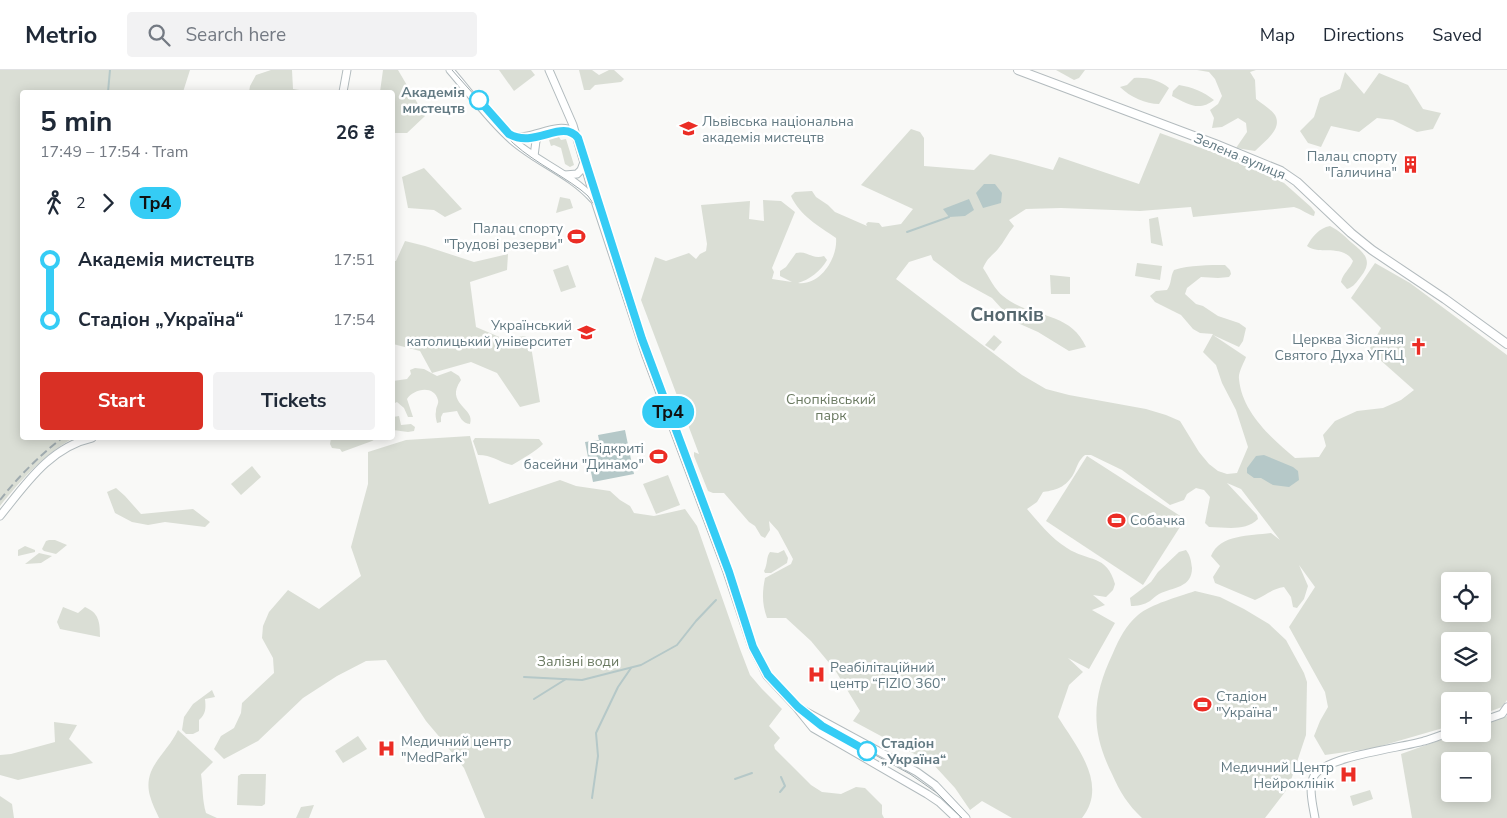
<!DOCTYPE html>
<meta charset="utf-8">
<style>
body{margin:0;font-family:"Nunito Sans",sans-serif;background:#f2f2f3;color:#1f2937;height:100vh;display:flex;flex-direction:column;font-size:19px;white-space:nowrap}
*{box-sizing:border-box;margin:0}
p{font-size:16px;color:#747a83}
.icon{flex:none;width:28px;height:28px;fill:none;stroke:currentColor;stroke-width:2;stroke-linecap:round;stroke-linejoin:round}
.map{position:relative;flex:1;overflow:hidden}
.side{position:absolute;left:20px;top:20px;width:375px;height:350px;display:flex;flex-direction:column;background:#fff;border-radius:5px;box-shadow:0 2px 12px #0003}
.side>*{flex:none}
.badge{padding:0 10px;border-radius:16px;font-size:18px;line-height:32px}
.buttons{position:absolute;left:1441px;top:502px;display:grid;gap:10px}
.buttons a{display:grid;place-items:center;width:50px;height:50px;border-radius:5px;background:#fff;box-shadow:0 2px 12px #0003;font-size:25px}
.map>.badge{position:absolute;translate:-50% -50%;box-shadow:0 0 0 2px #fff}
.legs{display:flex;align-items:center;gap:8px;height:55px;padding:0 20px;font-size:16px}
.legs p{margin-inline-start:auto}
.headline{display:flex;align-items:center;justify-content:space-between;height:85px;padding:0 20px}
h1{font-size:28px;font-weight:700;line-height:38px}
.primary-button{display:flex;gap:10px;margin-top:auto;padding:10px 20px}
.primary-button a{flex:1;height:58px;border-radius:5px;background:#d93025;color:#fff;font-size:20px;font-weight:700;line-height:58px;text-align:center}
.primary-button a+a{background:#f2f2f3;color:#1f2937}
ul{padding:0 20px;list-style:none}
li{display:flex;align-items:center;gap:18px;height:60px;font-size:19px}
li i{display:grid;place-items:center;width:8px;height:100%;margin:0 6px;background:currentColor}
li i::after{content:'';width:12px;height:12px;margin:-6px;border:4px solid;border-radius:50%;background:#fff}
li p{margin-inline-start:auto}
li:first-child i{background:linear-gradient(#0000 50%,currentColor 0)}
li:last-child i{background:linear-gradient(currentColor 50%,#0000 0)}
header{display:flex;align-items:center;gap:30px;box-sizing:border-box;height:70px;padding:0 25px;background:#fff;border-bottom:1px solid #e0e1e3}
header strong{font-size:24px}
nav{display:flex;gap:28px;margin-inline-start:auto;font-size:18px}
.search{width:350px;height:45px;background:#f2f2f3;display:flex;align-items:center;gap:12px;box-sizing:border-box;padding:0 18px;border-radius:5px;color:#747a83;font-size:19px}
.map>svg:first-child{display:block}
.green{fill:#daded5;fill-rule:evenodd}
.water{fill:#b5c8c8}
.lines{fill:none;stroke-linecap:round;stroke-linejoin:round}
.stream{stroke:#b5c8c8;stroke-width:2}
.secondary-casing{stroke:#b2bbbe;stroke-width:9}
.primary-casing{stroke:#b3bbbe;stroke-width:10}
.secondary{stroke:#fff;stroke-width:7}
.primary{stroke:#fff;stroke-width:8}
.tram{stroke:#9faaae;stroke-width:1}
.rail{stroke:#9faaae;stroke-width:2;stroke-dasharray:8 4;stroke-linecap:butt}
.line-1-casing{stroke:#fff;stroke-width:11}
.line-1{stroke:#35ccf5;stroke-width:8}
.stop-1-dot{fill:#fff;stroke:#35ccf5;stroke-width:2.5}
.labels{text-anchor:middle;stroke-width:5;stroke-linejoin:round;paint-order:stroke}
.stop-label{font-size:14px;font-weight:bold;fill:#637a83;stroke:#fff;text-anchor:end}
.poi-label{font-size:14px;fill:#637a83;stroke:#fff;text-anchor:end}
.street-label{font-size:14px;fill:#637a83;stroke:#fff}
.park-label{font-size:14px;fill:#6b7a62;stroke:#fff}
.district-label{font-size:19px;font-weight:bold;fill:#55676e;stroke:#fff}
</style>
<header>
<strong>Metrio</strong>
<div class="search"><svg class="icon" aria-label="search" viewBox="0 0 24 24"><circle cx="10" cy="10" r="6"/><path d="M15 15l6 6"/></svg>Search here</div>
<nav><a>Map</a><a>Directions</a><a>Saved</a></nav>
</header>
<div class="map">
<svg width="1507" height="748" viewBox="0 0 1507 748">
<rect width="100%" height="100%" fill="#f9f9f7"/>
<g class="green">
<path d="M0 0H190L183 22H22V368H74C46 382 20 411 0 436Z"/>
<path d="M271 0H292L293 19 312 22H249L250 16 256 5Z"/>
<path d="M383 0H398L425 46 407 63H393L392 22H380Z"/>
<path d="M499 0H531L535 5 514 21Z"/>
<path d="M579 0H592L599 5 609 0H614L624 9 621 12 595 15 590 20H584Z"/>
<path d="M1056 0H1085L1079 8 1074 10Z"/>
<path d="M1197 0H1256L1250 2 1255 10 1256 29C1262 34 1271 39 1275 45 1283 59 1264 72 1255 81L1236 78 1247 62 1246 53 1238 48 1222 57 1212 58 1214 48 1210 40 1218 34 1222 26 1215 9 1209 2Z"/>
<path d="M1345 2 1364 24 1379 3 1408 15 1423 39 1441 43 1433 59 1417 62 1393 50 1377 48 1359 62 1331 56 1321 77 1308 73 1300 61 1314 47 1320 28 1340 19Z"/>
<path d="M1134 8C1146 7 1160 10 1169 18L1159 34C1146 34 1130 27 1120 17L1127 15Z"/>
<path d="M1179 15C1192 17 1204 22 1214 30 1199 42 1188 34 1172 26L1173 21Z"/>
<path d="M911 59 920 62 924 68V96L974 100 990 84 1017 90 1053 100 1059 87 1139 114 1160 63 1223 86 1284 113 1311 137 1315 142 1314 146C1309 145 1301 139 1294 137L1193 147 1191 137 1140 141 1061 138 1026 139 1009 150 1014 156C1008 163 1004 172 998 179 991 187 988 187 983 198 989 207 995 220 1003 226 1030 249 1070 240 1086 277L1069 281 1038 262 1013 251 992 228 961 211 933 190 931 185 909 192 896 209 1022 305 1046 319 1069 325 1146 339 1166 345 1180 351 1199 382 1209 394 1218 401 1227 404 1237 403 1248 377 1236 340 1222 313 1216 295 1203 282 1213 264 1200 263 1193 259 1181 245 1155 232 1150 226 1156 221 1167 220C1172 213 1170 207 1174 200 1190 195 1209 195 1225 195L1230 200 1231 204 1229 207 1218 208 1201 207 1187 218 1185 224 1196 234 1203 236 1218 246 1239 253 1246 258 1243 271 1239 277 1213 265 1246 287C1244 293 1238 302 1239 309 1242 342 1271 368 1295 388L1319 387 1326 376 1323 365 1335 351 1357 341 1383 338 1401 330 1414 320 1369 280 1381 258 1351 228 1375 193 1410 213 1507 285V630L1502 637 1483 644 1482 631H1450V656L1374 678 1325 685 1314 666 1320 651 1328 637 1325 622 1289 557 1315 517 1299 495 1308 516 1304 529 1297 538 1293 537 1291 527 1284 517C1272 519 1266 525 1255 530L1215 513 1213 507 1220 496 1211 486C1220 464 1250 466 1271 463L1280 470 1241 419 1227 413 1257 445 1258 449C1245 462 1225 457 1209 457L1205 453 1210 427 1204 420 1196 418 1187 424 1184 430 1170 435 1122 400 1091 385H1085C1079 390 1078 394 1075 401 1068 416 1058 420 1043 422L1037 432 1027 439C1039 453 1051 468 1067 478 1088 492 1107 484 1115 514L1113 520 1106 527 1093 525 1105 535 1092 540 1115 553 1089 599 1068 588 1083 602 1069 615 1058 647C1076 676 1109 714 1082 748H1012L982 731 970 740 955 718 933 694 853 651 860 641 835 600 811 571 786 548H767C762 534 762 523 765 508L791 494 793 489 778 461 769 451 770 460 765 468 761 466 755 456 749 452 724 423H713L708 421 694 386V382L699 384 641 230 655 187 666 191 689 183 696 189 700 184 706 181 707 174 701 135 750 131 749 149 764 151 763 130 781 131 795 142 772 198 774 202 772 209 792 212 780 206V201L786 197 796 183C807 180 812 190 824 186L827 190C821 201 809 210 798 213 820 216 838 188 836 168 819 156 800 146 791 126L795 122 812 121 816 127 828 135 835 142 867 156 866 154 868 152 879 153 882 157 901 154 913 139 861 115ZM1450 511H1482V544H1450ZM1450 571H1482V604H1450Z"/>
<path d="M559 67 561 70 566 69 574 95 570 97 565 94 561 78 554 75 551 76 549 70Z"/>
<path d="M424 98 462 139 445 147 434 140 408 138 402 107Z"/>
<path d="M560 127 570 129 573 138 556 143Z"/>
<path d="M1158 147 1163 176 1151 173 1149 149Z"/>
<path d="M1330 156C1340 161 1344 166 1352 173 1367 185 1373 192 1359 209 1355 214 1353 217 1347 219L1341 212C1343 203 1350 199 1353 191 1342 173 1320 186 1307 176 1312 167 1319 158 1330 156Z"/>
<path d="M405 171 425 176 474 192 508 184 507 200 470 212 476 257 504 269 525 266 530 270 540 332 520 337 497 303 471 292 432 303 420 281 393 274V191H396Z"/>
<path d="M1137 193 1162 196 1160 210 1135 206Z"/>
<path d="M568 195 576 217 561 222 553 200Z"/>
<path d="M1050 205 1070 207V224H1051Z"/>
<path d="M994 265 1002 272 994 281 985 275Z"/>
<path d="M415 298 424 299 437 306 451 301 459 306 461 310C444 334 476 338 470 354 462 353 460 347 457 341L443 343 441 347V352L437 353C436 349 435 345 436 341 436 336 439 334 438 330 434 314 413 319 407 329L413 347H408L404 338 397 332 393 334V311L407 309 411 304 410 300Z"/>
<path d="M399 346 401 355 411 354 415 357 414 361 408 362 393 360V347Z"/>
<path d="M470 366 489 434 560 410 576 416 610 421 620 430 630 436 634 443 654 446 685 439 697 456 740 579 750 605 762 619 782 639 769 656 780 668 774 675 775 679 811 715 822 722 841 724 856 717 865 718 882 735V744L884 748H485L464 698 442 670 426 651 386 590 366 591 337 606 303 628 258 671 224 689 214 679 221 666 234 658 241 643 242 633 274 603 273 588 262 568 263 556 269 542 288 520 319 539 361 506 351 477 368 414V382L406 370Z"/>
<path d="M331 368H341L342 369 348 368H377L372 371 342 382 340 379 332 378 330 374Z"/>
<path d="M475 368 539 369 543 374C536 381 522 389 512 395 498 392 493 385 478 385L473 371Z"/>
<path d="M1087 386 1185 449 1143 515 1046 451Z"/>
<path d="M252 396 261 407 241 425 231 414Z"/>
<path d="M668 405 680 435 656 444 643 414Z"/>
<path d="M116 418 125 426 141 444 193 439 210 452 205 457 165 452 148 455 132 452 115 443 107 422Z"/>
<path d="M49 470H55L67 475 56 484 44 481 42 479 46 471Z"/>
<path d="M25 476 35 480V482L18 486V480Z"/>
<path d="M784 480 788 488 787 493 771 503H765L764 501C768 494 766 487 770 482L778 483Z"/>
<path d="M1186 480C1190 485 1191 490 1192 498 1192 518 1173 517 1159 524 1155 526 1153 529 1150 531 1144 535 1137 536 1131 536L1130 528 1151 512 1158 502 1179 482Z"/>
<path d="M39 483 52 486 41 493 25 494Z"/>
<path d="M1195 521 1220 527 1244 539 1269 554 1286 570 1304 603 1307 612 1306 665 1291 710 1285 722 1265 748H1142C1128 735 1120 722 1112 704 1090 660 1092 627 1113 583 1119 569 1126 555 1138 545 1151 534 1178 527 1195 521Z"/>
<path d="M63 537 78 543 85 537C99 543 100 552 100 567L60 559 57 552Z"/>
<path d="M212 620 215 627 205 629C206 638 206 644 199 650V661L193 664H186L182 660 184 647 193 634Z"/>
<path d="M1507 646V748H1412L1401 684 1457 664H1482L1483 655ZM1482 691V724H1450V691Z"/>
<path d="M54 652 77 655 69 669 93 693 18 710 0 705V685L11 684 55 672Z"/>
<path d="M178 660 213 692 201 704C203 717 202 730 206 743L217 748H159C156 741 152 734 150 726 142 697 167 684 178 660Z"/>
<path d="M358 666 367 679 343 693 335 681Z"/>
<path d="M241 704H266L265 734 262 736 237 735 238 706Z"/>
<path d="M1370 720 1373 729 1353 736 1350 726Z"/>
<path d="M0 726 12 734 14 748H0Z"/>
<path d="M314 735 309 748H296L301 737Z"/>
</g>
<g class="water">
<path d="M984 114H995L1002 123 1001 133 983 138 976 123Z"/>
<path d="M969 129 974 140 965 146 949 147 943 139Z"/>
<path d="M625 360 634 404 593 412 585 372 599 370 598 365Z"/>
<path d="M1264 385 1293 397 1298 401 1299 410 1289 417 1273 415 1261 408H1254L1247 403V398L1256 386Z"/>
</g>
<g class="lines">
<g class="stream">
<path d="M108 22 110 0"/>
<path d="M907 162 949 147"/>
<path d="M524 607 582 610 641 595 677 575 696 551 716 530"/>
<path d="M534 629 566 609"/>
<path d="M735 709 752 703"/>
<path d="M780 722 785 716 781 707"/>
<path d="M592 728 598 686 596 663 618 617 631 598"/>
</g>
<defs>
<g id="secondary">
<path d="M450 0C470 23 489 50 512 70 537 92 571 104 593 129"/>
<path d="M549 0 573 55 595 131 646 286 727 502 752 577 761 594 767 606 796 637 813 658 927 724 939 732 956 748"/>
<path d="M343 22 347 0"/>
<path d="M509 66C531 72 557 50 574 62"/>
<path d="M534 86 536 71 540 64"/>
<path d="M565 105 577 104 581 100 584 92"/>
<path d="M0 446C25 415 50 377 92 368"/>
<path d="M799 638 917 702 935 715 966 748"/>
<path d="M1482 651 1502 644 1507 637"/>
<path d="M1315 748C1313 736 1308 717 1314 706 1326 686 1401 678 1424 671 1433 669 1441 665 1450 662"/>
</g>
<path id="primary" d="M1018 0 1215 74 1281 101 1297 112 1351 163 1372 180 1445 229 1507 274"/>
</defs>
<use href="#secondary" class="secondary-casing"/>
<use href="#primary" class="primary-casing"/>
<use href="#secondary" class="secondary"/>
<use href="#primary" class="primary"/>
<g class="tram">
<path d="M452 0 509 64C535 79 562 48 578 68L600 142 648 286 729 502 753 577 768 605 798 637 822 656 910 704 937 723 962 748"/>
<path d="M506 66C526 88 557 102 581 120L588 126 595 136"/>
</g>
<path class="rail" d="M0 430C18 407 39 386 62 368"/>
</g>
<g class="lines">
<defs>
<path id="line-1" d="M479 30 509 64C535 79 562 48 578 68L642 269 729 502 753 577 768 605 798 637 822 656 867 681"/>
</defs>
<use href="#line-1" class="line-1-casing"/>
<use href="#line-1" class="line-1"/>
</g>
<defs>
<symbol id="university-bare" viewBox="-9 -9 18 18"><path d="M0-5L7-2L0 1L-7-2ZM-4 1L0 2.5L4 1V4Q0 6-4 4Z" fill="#eb2d25" stroke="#fff" stroke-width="2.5" paint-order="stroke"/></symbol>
<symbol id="building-bare" viewBox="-9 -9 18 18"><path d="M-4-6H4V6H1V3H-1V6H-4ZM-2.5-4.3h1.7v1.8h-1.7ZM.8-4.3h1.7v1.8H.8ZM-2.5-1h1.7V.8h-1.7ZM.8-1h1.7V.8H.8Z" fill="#eb2d25" stroke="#fff" stroke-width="2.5" paint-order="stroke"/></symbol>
<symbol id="stadium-bare" viewBox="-9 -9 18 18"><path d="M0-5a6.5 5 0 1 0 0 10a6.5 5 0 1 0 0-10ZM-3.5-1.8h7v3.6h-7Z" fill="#eb2d25" stroke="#fff" stroke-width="2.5" paint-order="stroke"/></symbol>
<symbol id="church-bare" viewBox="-9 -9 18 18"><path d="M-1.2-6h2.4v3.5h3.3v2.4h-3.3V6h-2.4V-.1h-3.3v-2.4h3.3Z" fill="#eb2d25" stroke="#fff" stroke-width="2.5" paint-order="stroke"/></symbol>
<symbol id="hospital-bare" viewBox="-9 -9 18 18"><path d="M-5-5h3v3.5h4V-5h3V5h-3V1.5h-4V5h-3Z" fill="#eb2d25" stroke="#fff" stroke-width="2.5" paint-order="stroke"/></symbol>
</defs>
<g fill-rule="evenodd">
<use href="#university-bare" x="676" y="46" width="25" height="25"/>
<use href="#building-bare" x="1398" y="82" width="25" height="25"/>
<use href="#stadium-bare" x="564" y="154" width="25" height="25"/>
<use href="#university-bare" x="574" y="250" width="25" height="25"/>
<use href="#church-bare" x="1406" y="264" width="25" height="25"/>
<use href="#stadium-bare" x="646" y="374" width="25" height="25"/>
<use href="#stadium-bare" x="1104" y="438" width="25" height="25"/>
<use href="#hospital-bare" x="804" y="592" width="25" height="25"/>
<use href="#stadium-bare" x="1190" y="622" width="25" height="25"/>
<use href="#hospital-bare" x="374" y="666" width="25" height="25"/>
<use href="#hospital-bare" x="1336" y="692" width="25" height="25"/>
</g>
<g class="stop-1-dot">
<circle cx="479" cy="30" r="9"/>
<circle cx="867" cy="681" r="9"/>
</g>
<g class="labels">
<g class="stop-label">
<text x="465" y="27">Академія<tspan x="465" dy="16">мистецтв</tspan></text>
<text x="881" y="678" text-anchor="start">Стадіон<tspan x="881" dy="16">„Україна“</tspan></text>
</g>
<g class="poi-label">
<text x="702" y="56" text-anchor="start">Львівська національна<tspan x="702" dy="16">академія мистецтв</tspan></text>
<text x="1397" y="91">Палац спорту<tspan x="1397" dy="16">"Галичина"</tspan></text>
<text x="563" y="163">Палац спорту<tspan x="563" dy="16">"Трудові резерви"</tspan></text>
<text x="572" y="260">Український<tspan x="572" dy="16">католицький університет</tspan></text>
<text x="1404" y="274">Церква Зіслання<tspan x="1404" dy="16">Святого Духа УГКЦ</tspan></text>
<text x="644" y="383">Відкриті<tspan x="644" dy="16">басейни "Динамо"</tspan></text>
<text x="1130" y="455" text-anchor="start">Собачка</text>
<text x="830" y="602" text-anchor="start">Реабілітаційний<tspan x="830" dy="16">центр “FIZIO 360”</tspan></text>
<text x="1216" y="631" text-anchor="start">Стадіон<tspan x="1216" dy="16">"Україна"</tspan></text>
<text x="401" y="676" text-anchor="start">Медичний центр<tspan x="401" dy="16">"MedPark"</tspan></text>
<text x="1334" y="702">Медичний Центр<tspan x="1334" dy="16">Нейроклінік</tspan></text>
</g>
<g class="street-label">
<text transform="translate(1240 86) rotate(23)" y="5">Зелена вулиця</text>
</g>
<g class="park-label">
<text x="831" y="334">Снопківський<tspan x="831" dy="16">парк</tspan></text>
<text x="578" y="596">Залізні води</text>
</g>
<g class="district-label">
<text x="1007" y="251">Снопків</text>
</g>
</g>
</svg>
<div class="buttons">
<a><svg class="icon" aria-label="locate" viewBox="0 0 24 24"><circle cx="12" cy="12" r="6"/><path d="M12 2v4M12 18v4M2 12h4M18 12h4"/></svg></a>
<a><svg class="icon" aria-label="layers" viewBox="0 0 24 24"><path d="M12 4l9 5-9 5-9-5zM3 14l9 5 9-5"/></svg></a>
<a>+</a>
<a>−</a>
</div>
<b class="badge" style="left:668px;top:342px;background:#35ccf5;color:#111">Тр4</b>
<section class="side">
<div class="headline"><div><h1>5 min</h1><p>17:49 – 17:54 · Tram</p></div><b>26 ₴</b></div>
<div class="legs"><svg class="icon" aria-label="walk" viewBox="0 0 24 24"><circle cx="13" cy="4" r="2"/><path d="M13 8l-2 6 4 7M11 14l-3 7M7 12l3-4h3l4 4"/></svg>2<svg class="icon" aria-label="forward" viewBox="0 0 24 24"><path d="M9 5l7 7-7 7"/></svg><b class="badge" style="background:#35ccf5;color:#111">Тр4</b></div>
<ul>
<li><i style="color:#35ccf5"></i><b>Академія мистецтв</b><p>17:51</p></li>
<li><i style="color:#35ccf5"></i><b>Стадіон „Україна“</b><p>17:54</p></li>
</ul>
<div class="primary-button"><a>Start</a><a>Tickets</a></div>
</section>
</div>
